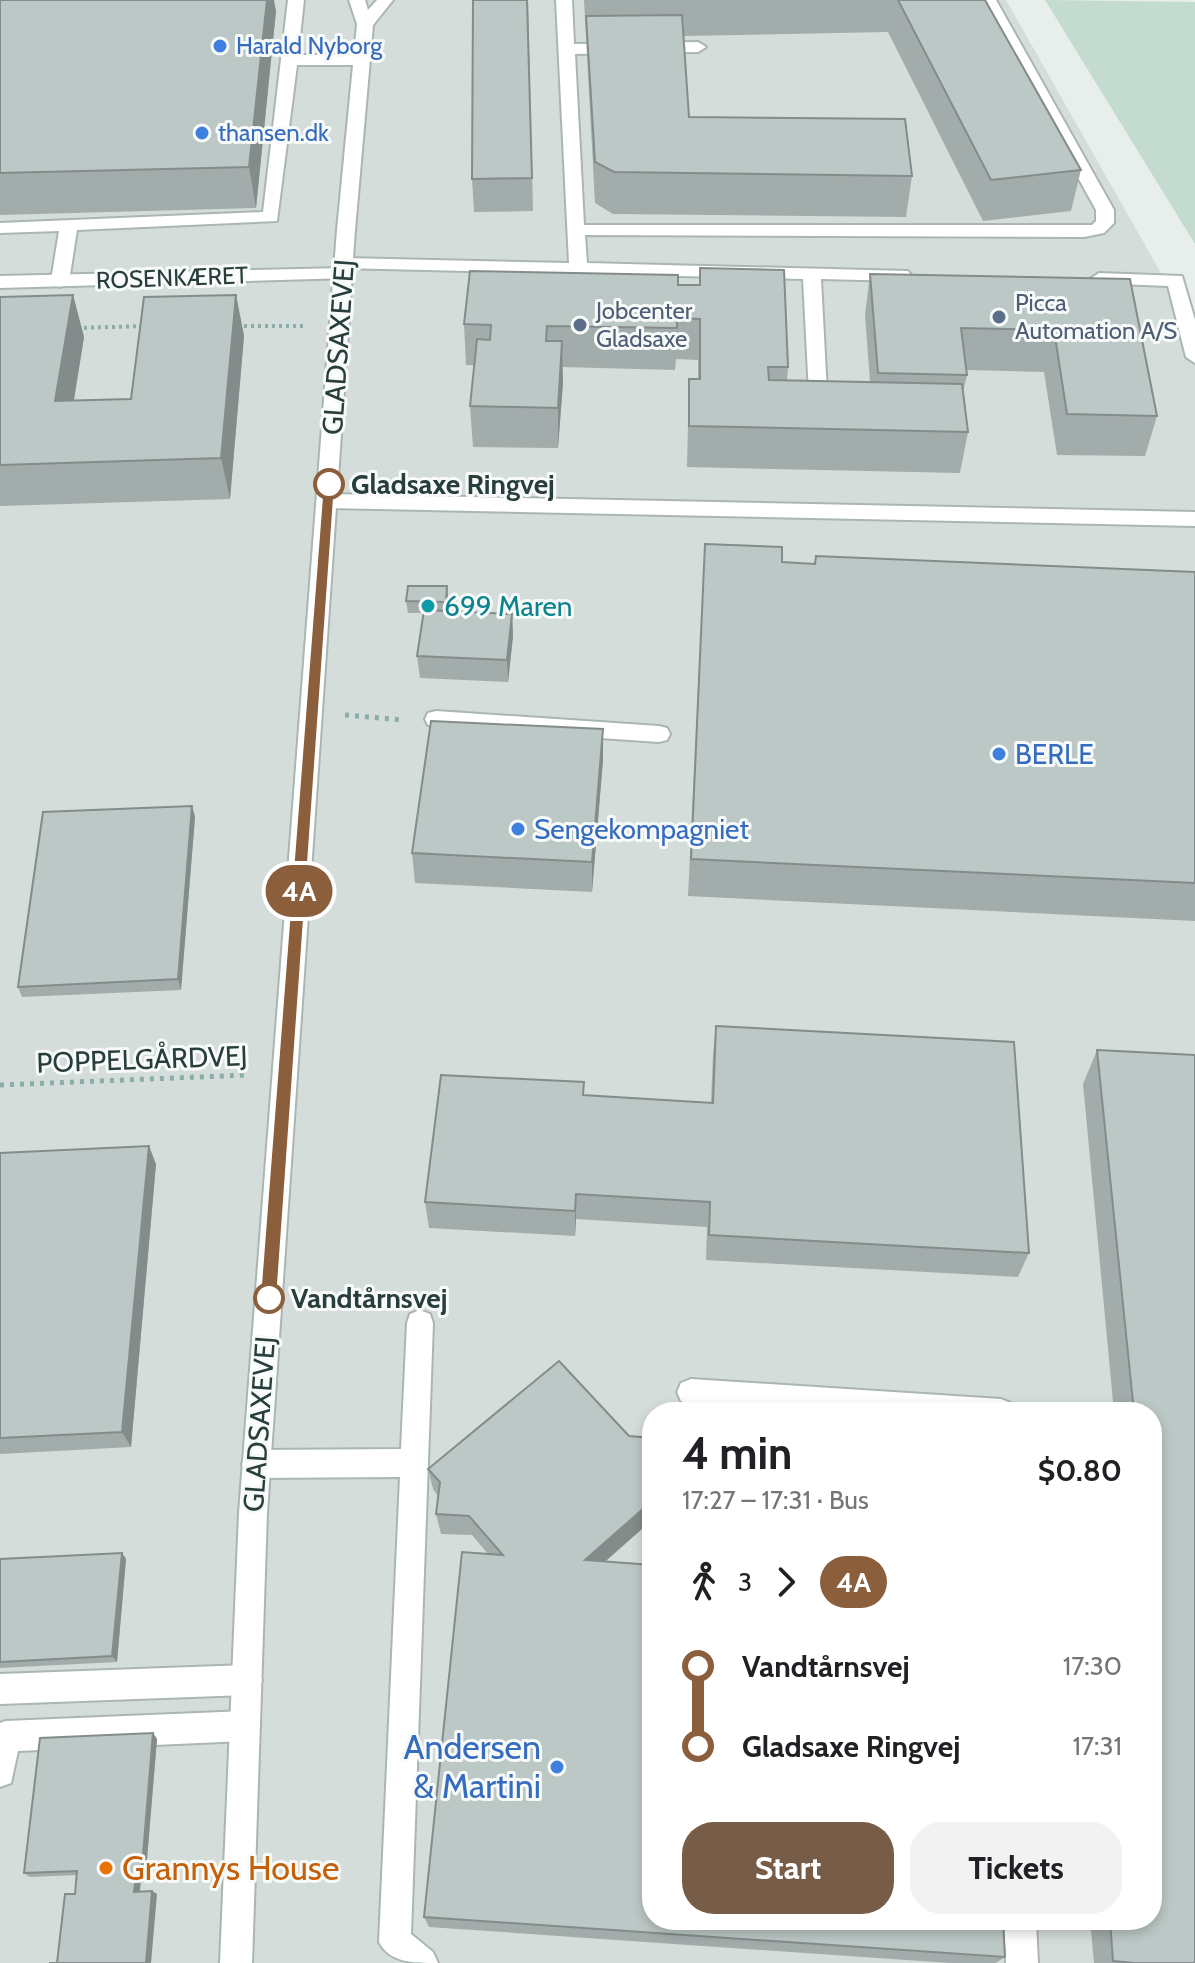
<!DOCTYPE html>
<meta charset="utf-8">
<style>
body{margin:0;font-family:Cabin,sans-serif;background:#f2f2f2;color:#202124;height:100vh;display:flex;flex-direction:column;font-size:30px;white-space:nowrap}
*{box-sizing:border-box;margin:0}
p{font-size:26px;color:#757577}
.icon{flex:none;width:44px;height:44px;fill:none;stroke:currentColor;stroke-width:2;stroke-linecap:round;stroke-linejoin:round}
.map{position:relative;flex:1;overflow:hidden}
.sheet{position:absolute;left:642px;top:1402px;width:520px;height:528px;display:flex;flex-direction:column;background:#fff;border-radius:32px;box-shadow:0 4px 12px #0003}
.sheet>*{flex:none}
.badge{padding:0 16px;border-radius:26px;font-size:28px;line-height:52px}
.map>.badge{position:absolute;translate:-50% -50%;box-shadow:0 0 0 4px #fff}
.legs{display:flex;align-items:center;gap:12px;height:88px;padding:0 40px;font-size:26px}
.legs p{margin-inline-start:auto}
.overview{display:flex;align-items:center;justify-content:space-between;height:136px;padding:0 40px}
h1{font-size:44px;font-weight:700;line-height:60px}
.cta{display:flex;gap:16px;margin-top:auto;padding:16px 40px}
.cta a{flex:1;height:92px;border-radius:32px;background:#775c47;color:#fff;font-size:32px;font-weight:700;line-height:92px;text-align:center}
.cta a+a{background:#f2f2f2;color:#202124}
ul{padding:0 40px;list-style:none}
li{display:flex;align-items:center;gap:28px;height:80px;font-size:30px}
li i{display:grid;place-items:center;width:12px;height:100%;margin:0 10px;background:currentColor}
li i::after{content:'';width:20px;height:20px;margin:-10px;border:6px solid;border-radius:50%;background:#fff}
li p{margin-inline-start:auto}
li:first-child i{background:linear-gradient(#0000 50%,currentColor 0)}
li:last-child i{background:linear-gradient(currentColor 50%,#0000 0)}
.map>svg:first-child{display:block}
.built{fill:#d5dddb;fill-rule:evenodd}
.green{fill:#c3dccf}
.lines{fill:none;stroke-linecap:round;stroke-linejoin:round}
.service-casing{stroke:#aab6b4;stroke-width:4}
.minor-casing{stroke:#aab6b4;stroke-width:4}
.tertiary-casing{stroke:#aab6b4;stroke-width:4}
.path-far1{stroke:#8badaa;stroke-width:4;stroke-dasharray:3 4;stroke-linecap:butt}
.path{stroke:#8badaa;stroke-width:5;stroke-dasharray:4 6;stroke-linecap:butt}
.service{fill:#fff;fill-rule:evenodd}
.minor{fill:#fff;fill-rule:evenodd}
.tertiary{fill:#fff;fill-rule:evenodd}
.wall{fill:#a2acaa}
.shaded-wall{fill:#848c8b}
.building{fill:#bcc8c6;stroke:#848c8b;stroke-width:2}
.line-1{fill:#8b5e3c;stroke:#fff;stroke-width:2}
.shop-dot{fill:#3f7fe0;stroke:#f7faf9;stroke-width:3}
.service-dot{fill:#5c6f8a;stroke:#f7faf9;stroke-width:3}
.stop-1-dot{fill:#fff;stroke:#8b5e3c;stroke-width:4}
.culture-dot{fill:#0f9aa8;stroke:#f7faf9;stroke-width:3}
.food-dot{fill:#e8710a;stroke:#f7faf9;stroke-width:3}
.labels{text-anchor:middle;stroke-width:6;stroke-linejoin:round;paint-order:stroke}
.far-shop-label{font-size:24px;fill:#366cbe;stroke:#f7faf9;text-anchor:start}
.far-street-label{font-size:24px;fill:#283e3d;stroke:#f7faf9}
.far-service-label{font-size:24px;fill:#4e5e75;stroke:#f7faf9;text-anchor:start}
.street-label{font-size:28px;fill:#283e3d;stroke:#f7faf9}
.stop-label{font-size:28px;font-weight:bold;fill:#283e3d;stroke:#f7faf9;text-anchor:start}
.culture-label{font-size:28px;fill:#0d838f;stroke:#f7faf9;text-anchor:start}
.shop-label{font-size:28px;fill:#366cbe;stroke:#f7faf9;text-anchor:start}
.near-shop-label{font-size:34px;fill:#366cbe;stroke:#f7faf9;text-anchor:end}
.near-food-label{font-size:34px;fill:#c56008;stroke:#f7faf9;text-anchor:start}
</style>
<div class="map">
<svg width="1195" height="1963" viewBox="0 0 1195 1963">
<rect width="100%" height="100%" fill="#e7eeec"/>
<path class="built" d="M0 0H1006L1195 333V1963H0ZM652 1412H1152V1920H652Z"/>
<path class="green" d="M1045 0 1195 2V244Z"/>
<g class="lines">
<defs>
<g id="service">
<path d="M288 0H304L298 55H363L371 60 363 65H297L277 221 77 230 69 281 60 287 51 281 59 231 0 233V223L263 212Z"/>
<path d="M556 0H572L574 44 698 42 706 47 698 52 575 54 584 225H1092L1096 221V210L980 0H996L1114 210V223L1104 233 1084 237 585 235 587 263 908 271 911 275 902 281 821 279 827 393 818 399 809 393 803 279 339 268 336 264 339 260 345 258 569 263Z"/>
<path d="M1099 273 1182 276 1195 320V363L1186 357 1168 286 1093 283 1090 279Z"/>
<path d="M328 494 1195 512V526L328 508 318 501Z"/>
<path d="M436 711 659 726 667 728 670 734 667 740 659 742 436 727 428 725 425 719 428 713Z"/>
<path d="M420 1310 430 1314 433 1323 411 1934 433 1952 438 1963C413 1963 390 1963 379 1942L400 1477 256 1478 246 1474 242 1464 246 1454 256 1450 401 1449 407 1323 410 1314Z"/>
<path d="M691 1379 1001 1399 1011 1403 1015 1412H798L691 1405 681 1401 677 1392 681 1383Z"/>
<path d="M247 1665 258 1669 262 1680 258 1691 247 1695 0 1704V1674Z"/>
<path d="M245 1711 256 1715 260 1726 256 1737 245 1741 18 1751 11 1783 0 1787V1723L5 1721Z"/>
<path d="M1004 1920H1036L1038 1963H1006Z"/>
</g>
<path id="minor" d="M344 268 350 270 353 274 350 278 0 288V276Z"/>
<path id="tertiary" d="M349 0H365L368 10 377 0H393L373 25 355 230 267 1513 252 1963H220L239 1513 337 230 357 24Z"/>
</defs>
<use href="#service" class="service-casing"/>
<use href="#minor" class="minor-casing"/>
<use href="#tertiary" class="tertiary-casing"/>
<g class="path-far1">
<path d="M237 326H307"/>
<path d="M77 328 147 326"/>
</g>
<g class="path">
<path d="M345 715 403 720"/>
<path d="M0 1085 248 1075"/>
</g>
<use href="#service" class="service"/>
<use href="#minor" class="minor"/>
<use href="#tertiary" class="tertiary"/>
</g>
<g class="wall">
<path d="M0 0 276 11 256 208 0 215Z"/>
<path d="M528 0 533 211 474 212 472 179Z"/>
<path d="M584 0H985L1081 170 1071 211 983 221 888 32 683 36 689 117 912 176 906 217 613 214 595 203Z"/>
<path d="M870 274 1130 279 1157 416 1145 456 1057 455 1044 372 966 370 967 375 963 392 968 432 960 473 687 467 689 379H698V360L676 359 675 370 562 367 563 382 558 448 473 447 470 406 474 365H466L464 324 678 285 788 367 787 381 870 382 865 315Z"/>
<path d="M73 295 84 337 74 400 131 399 236 295 244 336 230 499 0 506V297Z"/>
<path d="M705 544 782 562 814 564 816 556 1195 572V921L688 896Z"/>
<path d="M447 586 448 598 447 611 512 614 513 636 508 682 420 678 417 656 424 613H408L406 601Z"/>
<path d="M603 729V760L592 892 415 883 412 853Z"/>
<path d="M192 806 195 817 181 990 22 997 18 987Z"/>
<path d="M716 1026 1029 1253 1018 1277 706 1260 707 1227 576 1219 575 1236 429 1228 425 1202 584 1095 711 1103 713 1054Z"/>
<path d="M1097 1050 1195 1055V1963H1094L1090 1920H1152V1412H1114L1083 1084Z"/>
<path d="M0 1153 156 1164 131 1447 0 1454Z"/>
<path d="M428 1469 652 1520 605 1562 1005 1957 996 1963H950L429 1927 424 1917 488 1554 472 1535 441 1534 436 1514 438 1496 433 1489Z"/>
<path d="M122 1553 126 1559 117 1662 0 1668V1559Z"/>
<path d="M153 1733 157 1739 146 1871H142L140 1891 157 1894 57 1963 75 1894 77 1875 30 1877 24 1873Z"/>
</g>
<g class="shaded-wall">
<path d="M267 0H274L276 11 256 208 249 167Z"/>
<path d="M73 295 84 337 67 442 55 401Z"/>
<path d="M236 295 244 336 230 499 221 458Z"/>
<path d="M562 341 563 382 558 448V408Z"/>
<path d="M447 586 448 598 447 614 446 602Z"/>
<path d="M512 614 513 636 508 682 507 660Z"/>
<path d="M603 729V760L592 892V862Z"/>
<path d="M192 806 195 817 181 990 178 979Z"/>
<path d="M149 1146 156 1164 131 1447 122 1432Z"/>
<path d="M576 1194V1219L575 1236V1211Z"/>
<path d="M652 1501V1520L585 1579V1560Z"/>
<path d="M122 1553 126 1559 117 1662 112 1656Z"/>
<path d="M153 1733 157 1739 146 1871 142 1867Z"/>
<path d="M137 1867 142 1871 139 1896 134 1892Z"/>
<path d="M152 1891 157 1894 151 1963H146Z"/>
</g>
<g class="building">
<path d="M0 0H267L249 167 0 173Z"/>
<path d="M473 0H527L532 178 472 179Z"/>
<path d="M898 0H985L1081 170 991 180Z"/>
<path d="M682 15 689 117 905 119 912 176 614 172 595 162 586 16Z"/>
<path d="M700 268 784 270 788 367H768L769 380 962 384 968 432 689 426V379H700V319L677 318V328L547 326 546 341H562L558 408 470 406 477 339 490 340 491 325 464 324 470 271 678 275V285H700Z"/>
<path d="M870 274 1130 279 1157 416 1067 414 1054 330 961 328 967 375 878 373Z"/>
<path d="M73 295 55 401 131 399 144 297 236 295 221 458 0 465V297Z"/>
<path d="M705 544 782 547V562L815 564 816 556 1195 572V883L691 859Z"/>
<path d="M408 586H447L446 602 406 601Z"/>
<path d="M424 610 512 614 507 660 417 656Z"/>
<path d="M431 721 603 729 592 862 412 853Z"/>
<path d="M192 806 178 979 18 987 43 812Z"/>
<path d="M716 1026 1014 1042 1029 1253 709 1235 710 1202 576 1194 575 1211 425 1202 441 1075 584 1082 583 1095 713 1103Z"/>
<path d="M1097 1050 1195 1055V1963H1135L1113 1961 1110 1920H1152V1412H1134Z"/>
<path d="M149 1146 122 1432 0 1438V1153Z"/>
<path d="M559 1361 629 1436 652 1438V1501L585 1560 652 1565V1920H1003L1005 1957 424 1917 462 1552 503 1555 469 1516 436 1514 440 1482 428 1469Z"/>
<path d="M122 1553 112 1656 0 1662V1559Z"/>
<path d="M153 1733 142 1867H137L134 1892 152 1891 146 1963H49H57L65 1894H75L77 1871 24 1873 40 1738Z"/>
</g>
<path class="line-1" d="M329 480 335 484 277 1298 275 1304 269 1306 262 1304 260 1298 323 484Z"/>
<g class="shop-dot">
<circle cx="220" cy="46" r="8"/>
<circle cx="202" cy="133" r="8"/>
<circle cx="999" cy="754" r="8"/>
<circle cx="518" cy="829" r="8"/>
<circle cx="557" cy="1767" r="8"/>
</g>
<g class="service-dot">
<circle cx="999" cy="317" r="8"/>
<circle cx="580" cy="325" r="8"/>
</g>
<g class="stop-1-dot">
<circle cx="329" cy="484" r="14"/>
<circle cx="269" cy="1298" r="14"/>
</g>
<circle class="culture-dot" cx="428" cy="606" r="8"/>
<circle class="food-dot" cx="106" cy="1868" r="8"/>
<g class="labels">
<g class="far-shop-label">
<text x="236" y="54">Harald Nyborg</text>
<text x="218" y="141">thansen.dk</text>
</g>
<g class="far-street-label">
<text transform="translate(172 278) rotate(-2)" y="8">ROSENKÆRET</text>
</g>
<g class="far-service-label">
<text x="1015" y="311">Picca<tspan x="1015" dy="28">Automation A/S</tspan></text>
<text x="596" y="319">Jobcenter<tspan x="596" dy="28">Gladsaxe</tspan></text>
</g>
<g class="street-label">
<text transform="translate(338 347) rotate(-86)" y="10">GLADSAXEVEJ</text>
<text transform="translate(142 1059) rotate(-2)" y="10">POPPELGÅRDVEJ</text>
<text transform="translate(259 1424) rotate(-86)" y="10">GLADSAXEVEJ</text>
</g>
<g class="stop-label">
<text x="351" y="494">Gladsaxe Ringvej</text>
<text x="291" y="1308">Vandtårnsvej</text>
</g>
<g class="culture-label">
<text x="444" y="616">699 Maren</text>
</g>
<g class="shop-label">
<text x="1015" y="764">BERLE</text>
<text x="534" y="839">Sengekompagniet</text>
</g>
<g class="near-shop-label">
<text x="541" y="1759">Andersen<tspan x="541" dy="39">&amp; Martini</tspan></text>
</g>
<g class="near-food-label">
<text x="122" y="1880">Grannys House</text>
</g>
</g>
</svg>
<b class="badge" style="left:299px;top:891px;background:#8b5e3c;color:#fff">4A</b>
<section class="sheet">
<div class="overview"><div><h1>4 min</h1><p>17:27 – 17:31 · Bus</p></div><b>$0.80</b></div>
<div class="legs"><svg class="icon" aria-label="walk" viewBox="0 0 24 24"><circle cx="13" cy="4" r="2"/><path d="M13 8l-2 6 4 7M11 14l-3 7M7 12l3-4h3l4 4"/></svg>3<svg class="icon" aria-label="forward" viewBox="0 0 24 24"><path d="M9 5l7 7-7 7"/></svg><b class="badge" style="background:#8b5e3c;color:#fff">4A</b></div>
<ul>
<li><i style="color:#8b5e3c"></i><b>Vandtårnsvej</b><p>17:30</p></li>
<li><i style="color:#8b5e3c"></i><b>Gladsaxe Ringvej</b><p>17:31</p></li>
</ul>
<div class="cta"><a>Start</a><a>Tickets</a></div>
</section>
</div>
